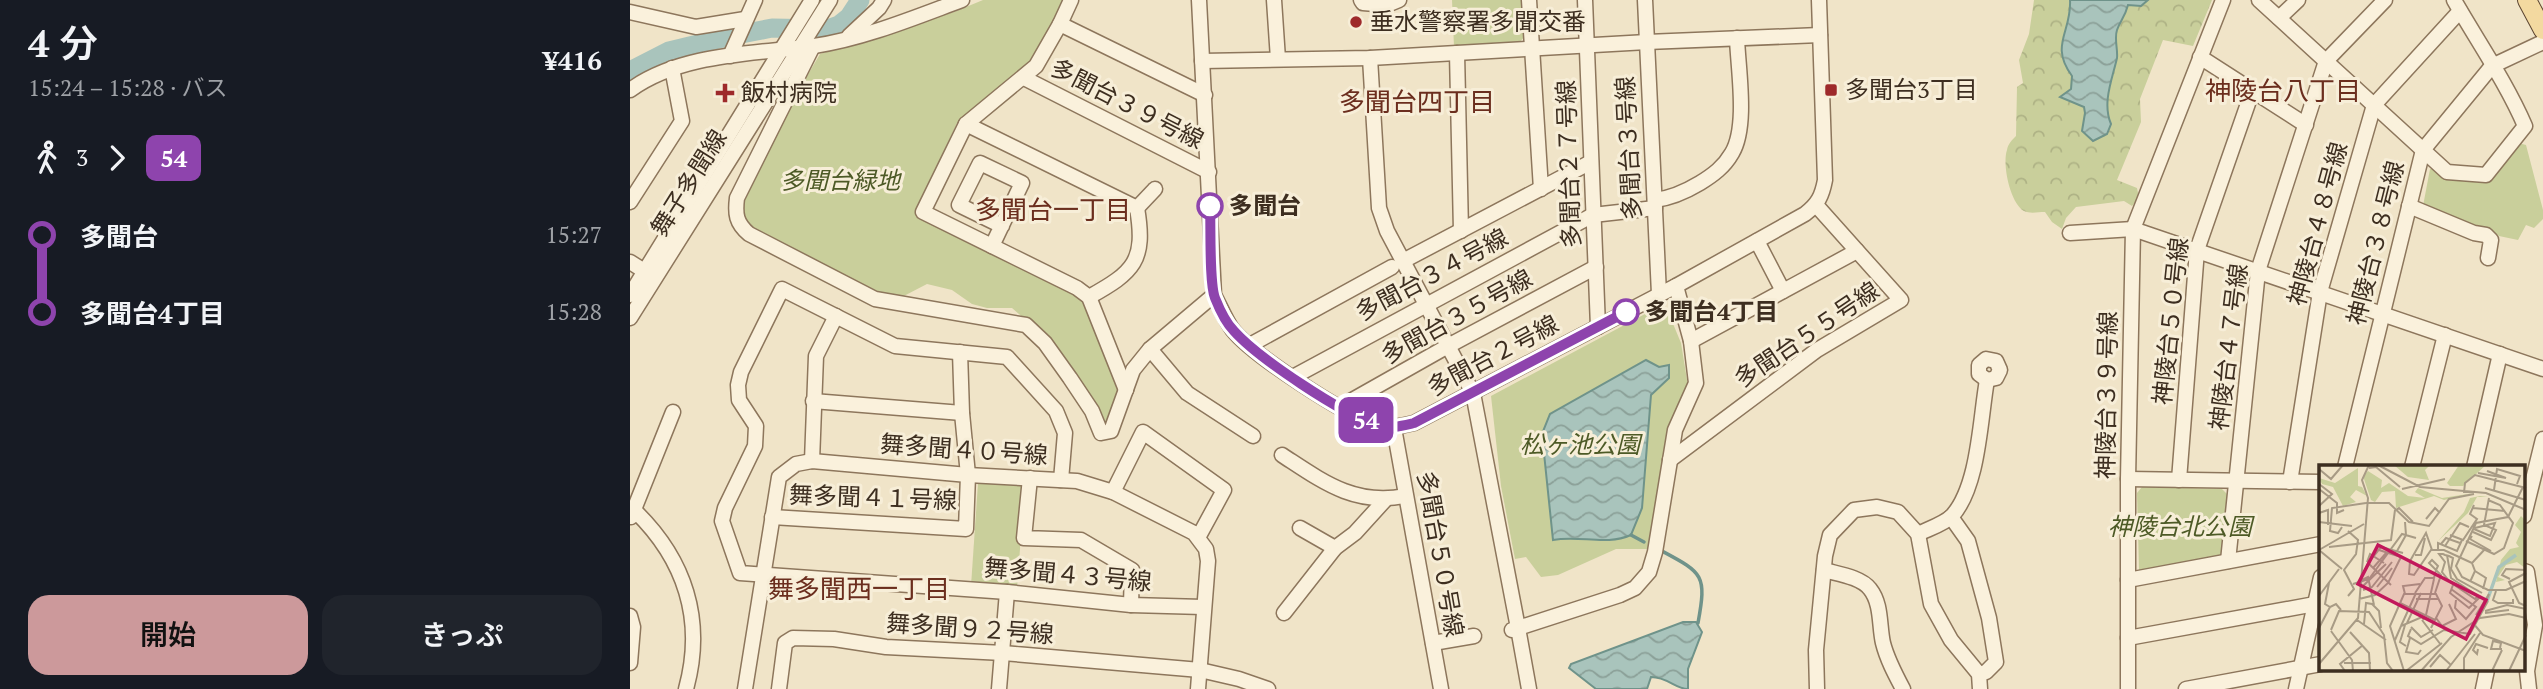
<!DOCTYPE html>
<html lang="ja">
<meta charset="utf-8">
<style>
body{margin:0;font-family:"PT Serif","Noto Sans JP",serif;background:#20242c;color:#f1f3f6;height:100vh;display:flex;flex-direction:column;font-size:26px;white-space:nowrap}
*{box-sizing:border-box;margin:0}
p{font-size:23px;color:#9ea1a6}
.icon{flex:none;width:38px;height:38px;fill:none;stroke:currentColor;stroke-width:2;stroke-linecap:round;stroke-linejoin:round}
.map{position:relative;flex:1;overflow:hidden}
.panel{display:flex;flex-direction:column;background:#171b24;width:630px}
.panel>*{flex:none}
.badge{padding:0 14px;border-radius:10px;font-size:24px;line-height:46px}
.map>.badge{position:absolute;translate:-50% -50%;box-shadow:0 0 0 4px #fff}
.legs{display:flex;align-items:center;gap:10px;height:77px;padding:0 28px;font-size:23px}
.legs p{margin-inline-start:auto}
.overview{display:flex;align-items:center;justify-content:space-between;height:119px;padding:0 28px}
h1{font-size:38px;font-weight:600;line-height:52px}
.button{display:flex;gap:14px;margin-top:auto;padding:14px 28px}
.button a{flex:1;height:80px;border-radius:21px;background:#cc999b;color:#111;font-size:28px;font-weight:600;line-height:80px;text-align:center}
.button a+a{background:#20242c;color:#f1f3f6}
ul{padding:0 28px;list-style:none}
li{display:flex;align-items:center;gap:24px;height:77px;font-size:26px}
li i{display:grid;place-items:center;width:10px;height:100%;margin:0 9px;background:currentColor}
li i::after{content:'';width:18px;height:18px;margin:-9px;border:5px solid;border-radius:50%;background:#171b24}
li p{margin-inline-start:auto}
li:first-child i{background:linear-gradient(#0000 50%,currentColor 0)}
li:last-child i{background:linear-gradient(currentColor 50%,#0000 0)}
main{display:flex;flex:1;min-height:0}
.map>svg:first-child{display:block}
.forest{fill:url(#forest-crowns)}
.park{fill:#c9cf9b}
.water{fill:url(#water-waves);stroke:#6f938a;stroke-width:2}
.lines{fill:none;stroke-linecap:round;stroke-linejoin:round}
.stream{stroke:#6f938a;stroke-width:3.5}
.river{stroke:#a9c4bc;stroke-width:19}
.minor-casing{stroke:#8d765c;stroke-width:17}
.major-casing{stroke:#5b4430;stroke-width:20}
.minor{stroke:#faf1dc;stroke-width:14}
.major{stroke:#f3d9a0;stroke-width:18}
.line-1-casing{stroke:#fff;stroke-width:16}
.line-1{stroke:#8e44ad;stroke-width:10}
.poi-dot{fill:#9e2a2b;stroke:#f7eed8;stroke-width:2.5}
.stop-1-dot{fill:#fff;stroke:#8e44ad;stroke-width:3.5}
.labels{text-anchor:middle;stroke-width:6;stroke-linejoin:round;paint-order:stroke}
.poi-label{font-size:24px;fill:#3d2e20;stroke:#f7eed8;text-anchor:start}
.street-label{font-size:24px;fill:#3d2e20;stroke:#f7eed8}
.park-label{font-size:24px;font-style:italic;fill:#4d5a26;stroke:#f7eed8}
.stop-label{font-size:24px;font-weight:bold;fill:#3d2e20;stroke:#f7eed8;text-anchor:start}
.neighbourhood-label{font-size:26px;fill:#6b2e1e;stroke:#f7eed8}
.inset-river{fill:none;stroke:#a9c4bc;stroke-width:3.5}
.inset-road{fill:none;stroke:#a89b85;stroke-width:2}
.view{fill:#c2185b;fill-opacity:0.15;stroke:#c2185b;stroke-width:3.5}
.inset-edge{fill:none;stroke:#3d2e20;stroke-width:3.5}
</style>
<main>
<section class="panel">
<div class="overview"><div><h1>4 分</h1><p>15:24 – 15:28 · バス</p></div><b>¥416</b></div>
<div class="legs"><svg class="icon" aria-label="walk" viewBox="0 0 24 24"><circle cx="13" cy="4" r="2"/><path d="M13 8l-2 6 4 7M11 14l-3 7M7 12l3-4h3l4 4"/></svg>3<svg class="icon" aria-label="forward" viewBox="0 0 24 24"><path d="M9 5l7 7-7 7"/></svg><b class="badge" style="background:#8e44ad;color:#fff">54</b></div>
<ul>
<li><i style="color:#8e44ad"></i><b>多聞台</b><p>15:27</p></li>
<li><i style="color:#8e44ad"></i><b>多聞台4丁目</b><p>15:28</p></li>
</ul>
<div class="button"><a>開始</a><a>きっぷ</a></div>
</section>
<div class="map">
<svg width="1913" height="689" viewBox="0 0 1913 689">
<defs>
<pattern id="forest-crowns" width="20" height="18" patternUnits="userSpaceOnUse" patternTransform="scale(1.75)"><rect width="20" height="18" fill="#c9cf9b"/><path d="M2 6a3 3 0 1 1 6 0M12 15a3 3 0 1 1 6 0" fill="none" stroke="#aeb285"/></pattern>
<pattern id="water-waves" width="16" height="10" patternUnits="userSpaceOnUse" patternTransform="scale(1.75)"><rect width="16" height="10" fill="#a9c4bc"/><path d="M0 5q4-4 8 0t8 0" fill="none" stroke="#8ba098"/></pattern>
</defs>
<rect width="100%" height="100%" fill="#f0e4c8"/>
<path class="forest" d="M1404 0H1582L1563 46 1533 40 1510 99 1511 122 1487 180 1507 188 1509 198 1502 206 1494 201 1446 207 1436 218 1432 229 1422 222 1415 212C1408 212 1400 214 1394 211 1380 203 1372 164 1377 150 1378 144 1382 140 1386 136L1387 87 1393 83 1389 60 1399 34Z"/>
<g class="park">
<path d="M353 0H437L402 63 327 123 288 207 286 217 444 294 456 305 489 389 480 422H472L471 412 425 345 382 308H357L342 304 322 290 297 284 268 299 243 291 122 231 113 221 109 208 136 146 190 54 324 12Z"/>
<path d="M822 0H895L896 35 888 44 824 47Z"/>
<path d="M1888 143 1896 145 1913 210V219L1904 228 1896 225 1888 240 1869 236 1856 227 1846 226 1793 206 1800 169 1805 168 1855 182Z"/>
<path d="M1030 306 1039 314 1051 343 1058 386 1037 434 1018 549H986L928 575 911 577 896 557 885 559 871 486 861 396Z"/>
<path d="M353 478 395 482 387 589 341 586 348 483Z"/>
<path d="M1512 487 1592 489 1600 497 1595 552 1588 558 1514 572 1509 570 1507 493Z"/>
</g>
<g class="water">
<path d="M1440 0H1518L1511 6 1498 5C1495 17 1490 21 1487 30 1484 39 1488 49 1487 58 1482 80 1472 103 1481 124L1477 134 1463 141 1452 131 1455 113 1454 107 1430 97 1441 89 1442 76C1419 45 1442 32 1440 0Z"/>
<path d="M1016 360 1029 367 1039 365V378L1021 395 1012 508 1001 535C976 546 950 535 923 540L912 434 920 414Z"/>
<path d="M1053 622H1066L1072 632 1058 669V689C1045 689 1038 677 1021 677L1017 689H966L939 668 941 664Z"/>
</g>
<g class="lines">
<g class="stream">
<path d="M1001 535 1014 542"/>
<path d="M1030 550C1073 573 1077 574 1068 623"/>
</g>
<path class="river" d="M0 71 39 51 101 36 142 28 198 29 209 25 219 17 230 0"/>
<defs>
<g id="minor">
<path d="M569 0 584 295C590 306 595 319 602 329 622 355 715 415 746 425 759 429 771 426 784 423L1046 286 1175 214C1188 204 1192 196 1195 180L1189 0"/>
<path d="M644 0 648 59"/>
<path d="M731 0 733 3 757 5 769 0"/>
<path d="M899 0 911 189"/>
<path d="M955 0 968 327"/>
<path d="M1015 0 1029 294"/>
<path d="M1629 0 1817 172 1856 175 1895 126C1876 82 1848 42 1824 0"/>
<path d="M0 12 66 27 115 19"/>
<path d="M1649 18 1668 0"/>
<path d="M430 24 441 0"/>
<path d="M219 36 249 8 254 0"/>
<path d="M183 46 107 198C105 214 106 223 119 234L245 299 396 325 415 343 440 378 462 411 471 433 481 431 503 370 520 349 584 295"/>
<path d="M827 53 831 231"/>
<path d="M100 56 125 0"/>
<path d="M1570 57 1676 125"/>
<path d="M740 58 749 208 757 231 843 393 888 628 882 630"/>
<path d="M572 61 740 58 1017 42 1190 35"/>
<path d="M394 78 579 172"/>
<path d="M0 90C51 53 124 54 184 46 233 39 286 17 332 0"/>
<path d="M336 124 507 208C516 261 504 272 459 297"/>
<path d="M1025 200C1042 198 1055 192 1070 183 1083 175 1094 167 1102 153 1118 126 1108 69 1107 38"/>
<path d="M0 202 52 121 42 68"/>
<path d="M1779 206 1844 233 1856 235 1861 240 1858 258"/>
<path d="M507 208 525 189"/>
<path d="M1440 233 1503 229 1913 369"/>
<path d="M1127 241 1153 291"/>
<path d="M362 246 392 183 350 163 329 205 372 226"/>
<path d="M773 261 961 162"/>
<path d="M0 262 22 276"/>
<path d="M0 295 182 0"/>
<path d="M0 318 200 0"/>
<path d="M1061 341 1227 251"/>
<path d="M620 345 762 267"/>
<path d="M520 349 557 393 623 436"/>
<path d="M1356 359 1366 361 1370 370 1366 378 1357 380 1349 374V365Z"/>
<path d="M663 377 963 215 1025 208"/>
<path d="M496 390 459 297 447 288 293 212 336 124 406 66 430 24 575 95"/>
<path d="M183 401 332 413"/>
<path d="M710 407 818 346 966 267"/>
<path d="M764 428 811 689"/>
<path d="M652 455C692 481 724 506 775 496"/>
<path d="M1040 460 1187 350 1271 300 1186 205"/>
<path d="M182 461 186 356 206 316"/>
<path d="M1715 467 1793 150 1862 66 1913 42"/>
<path d="M1782 467 1815 335"/>
<path d="M1844 467 1870 354"/>
<path d="M400 478 394 538 451 540 502 570 501 605"/>
<path d="M1498 479 1691 482"/>
<path d="M431 480 435 433 426 411 377 357 265 346 152 289 111 372 108 385 109 400 126 426 125 446 95 508 92 521 110 573 377 592 501 605 573 607"/>
<path d="M1549 480 1567 250 1622 92"/>
<path d="M1660 482 1690 292 1744 105 1830 11"/>
<path d="M483 492 513 432 594 490 569 536"/>
<path d="M4 510C55 559 75 620 56 689"/>
<path d="M1894 516 1913 439"/>
<path d="M1 517 43 412"/>
<path d="M142 517 336 529 338 475 332 413 330 352"/>
<path d="M1321 517 1338 541 1359 618 1366 662 1356 672 1349 674"/>
<path d="M670 528 705 548"/>
<path d="M1288 534C1298 529 1314 524 1322 516 1349 486 1350 419 1357 380"/>
<path d="M1598 561 1628 271 1696 61 1755 0"/>
<path d="M1194 570C1208 574 1231 577 1240 589 1252 604 1249 626 1253 643 1257 659 1265 674 1273 689"/>
<path d="M1894 571 1897 572 1905 625 1897 671 1899 689"/>
<path d="M1498 580 1691 544"/>
<path d="M654 613 705 548 725 533 755 500"/>
<path d="M0 616 3 627 0 663"/>
<path d="M1498 638 1685 604"/>
<path d="M803 643 844 636"/>
<path d="M115 689 149 477 166 464 182 461 338 475 447 481 483 492 564 533 576 549 578 561 568 689"/>
<path d="M149 689 155 643 163 638 204 639 256 647 373 653 570 670 609 679 638 689"/>
<path d="M369 689 377 592"/>
<path d="M899 689 888 628 990 595 1005 588 1019 572 1025 552 1045 430 1066 383 1061 341 1046 286"/>
<path d="M1187 689 1186 650 1195 556 1200 535 1224 510 1247 507 1268 512 1288 534 1301 604 1321 640 1349 674 1350 689"/>
<path d="M1498 689V479L1503 229 1593 0"/>
<path d="M1556 689 1691 664"/>
<path d="M1666 689 1691 577"/>
<path d="M1853 689 1857 670"/>
</g>
<path id="major" d="M1897 0 1913 30"/>
</defs>
<use href="#minor" class="minor-casing"/>
<use href="#major" class="major-casing"/>
<use href="#minor" class="minor"/>
<use href="#major" class="major"/>
</g>
<g class="lines">
<defs>
<path id="line-1" d="M580 206C581 226 579 283 585 298 589 308 596 323 604 331 628 358 712 414 747 425 760 429 771 426 784 423L996 312"/>
</defs>
<use href="#line-1" class="line-1-casing"/>
<use href="#line-1" class="line-1"/>
</g>
<g class="poi-dot">
<circle cx="726" cy="22" r="7"/>
<rect x="1194" y="83" width="14" height="14" rx="3.5"/>
<path d="M91.5 82.5h7v7h7v7h-7v7h-7v-7h-7v-7h7z"/>
</g>
<g class="stop-1-dot">
<circle cx="580" cy="206" r="12"/>
<circle cx="996" cy="312" r="12"/>
</g>
<g class="labels">
<g class="poi-label">
<text x="740" y="30">垂水警察署多聞交番</text>
<text x="1215" y="98">多聞台3丁目</text>
<text x="111" y="101">飯村病院</text>
</g>
<g class="street-label">
<text transform="translate(497 104) rotate(27)" y="8">多聞台３９号線</text>
<text transform="translate(999 148) rotate(-93)" y="8">多聞台３号線</text>
<text transform="translate(939 164) rotate(-92)" y="8">多聞台２７号線</text>
<text transform="translate(59 183) rotate(-58)" y="8">舞子多聞線</text>
<text transform="translate(1688 224) rotate(-75)" y="8">神陵台４８号線</text>
<text transform="translate(1746 243) rotate(-76)" y="8">神陵台３８号線</text>
<text transform="translate(802 275) rotate(-28)" y="8">多聞台３４号線</text>
<text transform="translate(827 317) rotate(-29)" y="8">多聞台３５号線</text>
<text transform="translate(1541 321) rotate(-84)" y="8">神陵台５０号線</text>
<text transform="translate(1177 335) rotate(-34)" y="8">多聞台５５号線</text>
<text transform="translate(1599 347) rotate(-83)" y="8">神陵台４７号線</text>
<text transform="translate(863 356) rotate(-28)" y="8">多聞台２号線</text>
<text transform="translate(1477 395) rotate(-89)" y="8">神陵台３９号線</text>
<text transform="translate(334 450) rotate(4)" y="8">舞多聞４０号線</text>
<text transform="translate(243 498) rotate(2)" y="8">舞多聞４１号線</text>
<text transform="translate(810 554) rotate(80)" y="8">多聞台５０号線</text>
<text transform="translate(438 575) rotate(5)" y="8">舞多聞４３号線</text>
<text transform="translate(340 629) rotate(4)" y="8">舞多聞９２号線</text>
</g>
<g class="park-label">
<text x="210" y="189">多聞台緑地</text>
<text x="950" y="453">松ヶ池公園</text>
<text x="1550" y="535">神陵台北公園</text>
</g>
<g class="stop-label">
<text x="599" y="214">多聞台</text>
<text x="1015" y="320">多聞台4丁目</text>
</g>
<g class="neighbourhood-label">
<text x="1653" y="100">神陵台八丁目</text>
<text x="787" y="111">多聞台四丁目</text>
<text x="423" y="219">多聞台一丁目</text>
<text x="229" y="598">舞多聞西一丁目</text>
</g>
</g>
<g transform="translate(1689 465)">
<rect width="206" height="206" fill="#f0e4c8"/>
<path d="M75 0H111L106 5 110 15 89 12ZM140 0 147 2 167 0 144 21H131L128 18ZM39 3V21L43 22 48 31 37 25 31 32 37 37 24 41 14 22 3 19 0 13 16 18ZM49 6 63 15 62 23 70 18 89 31 106 33 96 27 99 23 123 33 155 28 125 35 115 31 77 43 76 26 63 27 56 37 52 35 44 11ZM161 31 169 32H158L149 48 119 76 145 47 151 33ZM202 51 206 55V103L198 97 187 100 179 112 186 115 177 117 182 95 191 84 200 82 197 78 202 67 196 60Z" fill="#c9cf9b"/>
<path class="inset-river" d="M168 136 180 102 197 90"/>
<path class="inset-road" d="M59 0 101 22 167 28 207 45M50 3 57 2 81 22M0 4 12 14 24 0M159 8 187 13 168 6M0 19 13 29 0 41M204 22 189 52 157 58 137 101 143 112 169 125H187L207 116M166 23 207 35M0 24 18 38V48L25 45M83 24 126 14M175 25 178 4 201 11 198 19M145 28 146 18 156 10 207 23M47 38H70L90 57 110 61 130 34 155 29M154 43 186 46M77 45 80 43 94 57M0 48 9 45V60M107 54 116 43 121 48M0 57 33 61M23 62 19 68 11 66 13 43 47 38M155 64 171 71 176 58 156 63M154 67 172 75 177 65 165 60 170 33M131 70 144 75 158 54 151 49 155 40M153 71 151 74 172 86M147 76 175 89 185 83 194 58 181 40 169 35M122 79 127 73 141 78M126 81 141 58 150 62M10 82 72 75 76 45M119 84V78L138 86 143 75M0 85 45 59M0 85 23 104M113 85 107 68 91 96 90 109 95 110 112 85H125L153 98M78 86 87 70 86 57M96 90H102L106 73M128 90 132 113 159 131 156 134 131 117 123 107 126 97 120 89H124L126 90 130 91 134 93 132 104 138 114 163 128M48 97 51 89 65 98M49 98 62 82 84 88M49 98 72 120M54 103 68 87M156 106 167 113 164 124M207 108 190 117 200 138 207 141M191 114 183 110 187 104 207 105M43 115 49 112 55 140M151 117 156 106 153 98 166 84M10 118 6 139 11 142M34 119 50 114 83 69 97 73M134 120 131 128 150 143 161 132M44 121 67 99M58 122 73 103M132 124 157 142 147 154 136 143 137 135M44 125 53 122 73 97M177 126 174 135 179 138H194V134M96 128 106 113H115L117 105 119 101 113 95 110 98 122 110 116 128M86 129 84 121 101 119M0 131 20 104M29 131 35 124 25 105 37 89 39 75 29 66M40 134 56 130 69 118 82 92 60 85M97 134H120M81 138 116 155M166 146 188 140 207 144M166 148 190 145M107 150 115 114M157 150 170 129 167 136M117 153 123 161 137 154 130 139M38 155 67 175M103 155 122 180M88 158 102 128M154 158 164 170 207 186M45 159 47 138 53 139 60 146 62 163M86 160 81 177 87 181M82 161 97 128M92 162 102 172 114 165M0 163 11 142 17 139 22 145M92 164 89 171 102 179 125 165 151 169 169 136M12 165 20 146 50 147 65 170 68 198 74 206M12 166 33 195 34 206M31 167 50 188 51 206M91 173 87 187 99 189 102 185M76 175 82 161 103 152 105 155M181 183 182 178 174 176 172 184H183M159 184 158 189 154 185 157 179 169 183M25 198H52M0 199 39 153 49 33 43 15 50 0M111 202 121 190 132 200M26 206 21 199 44 180M85 206 71 161 85 129H117L123 141 112 163M87 206 123 178M102 206 132 172 161 153 190 149 207 153M127 206 156 169M145 206V193L161 168M173 206 183 185M190 206 207 170"/>
<path class="view" d="M59 80 167 135 147 174 39 119Z"/>
<rect width="206" height="206" class="inset-edge"/>
</g>
</svg>
<b class="badge" style="left:736px;top:420px;background:#8e44ad;color:#fff">54</b>
</div>
</main>
